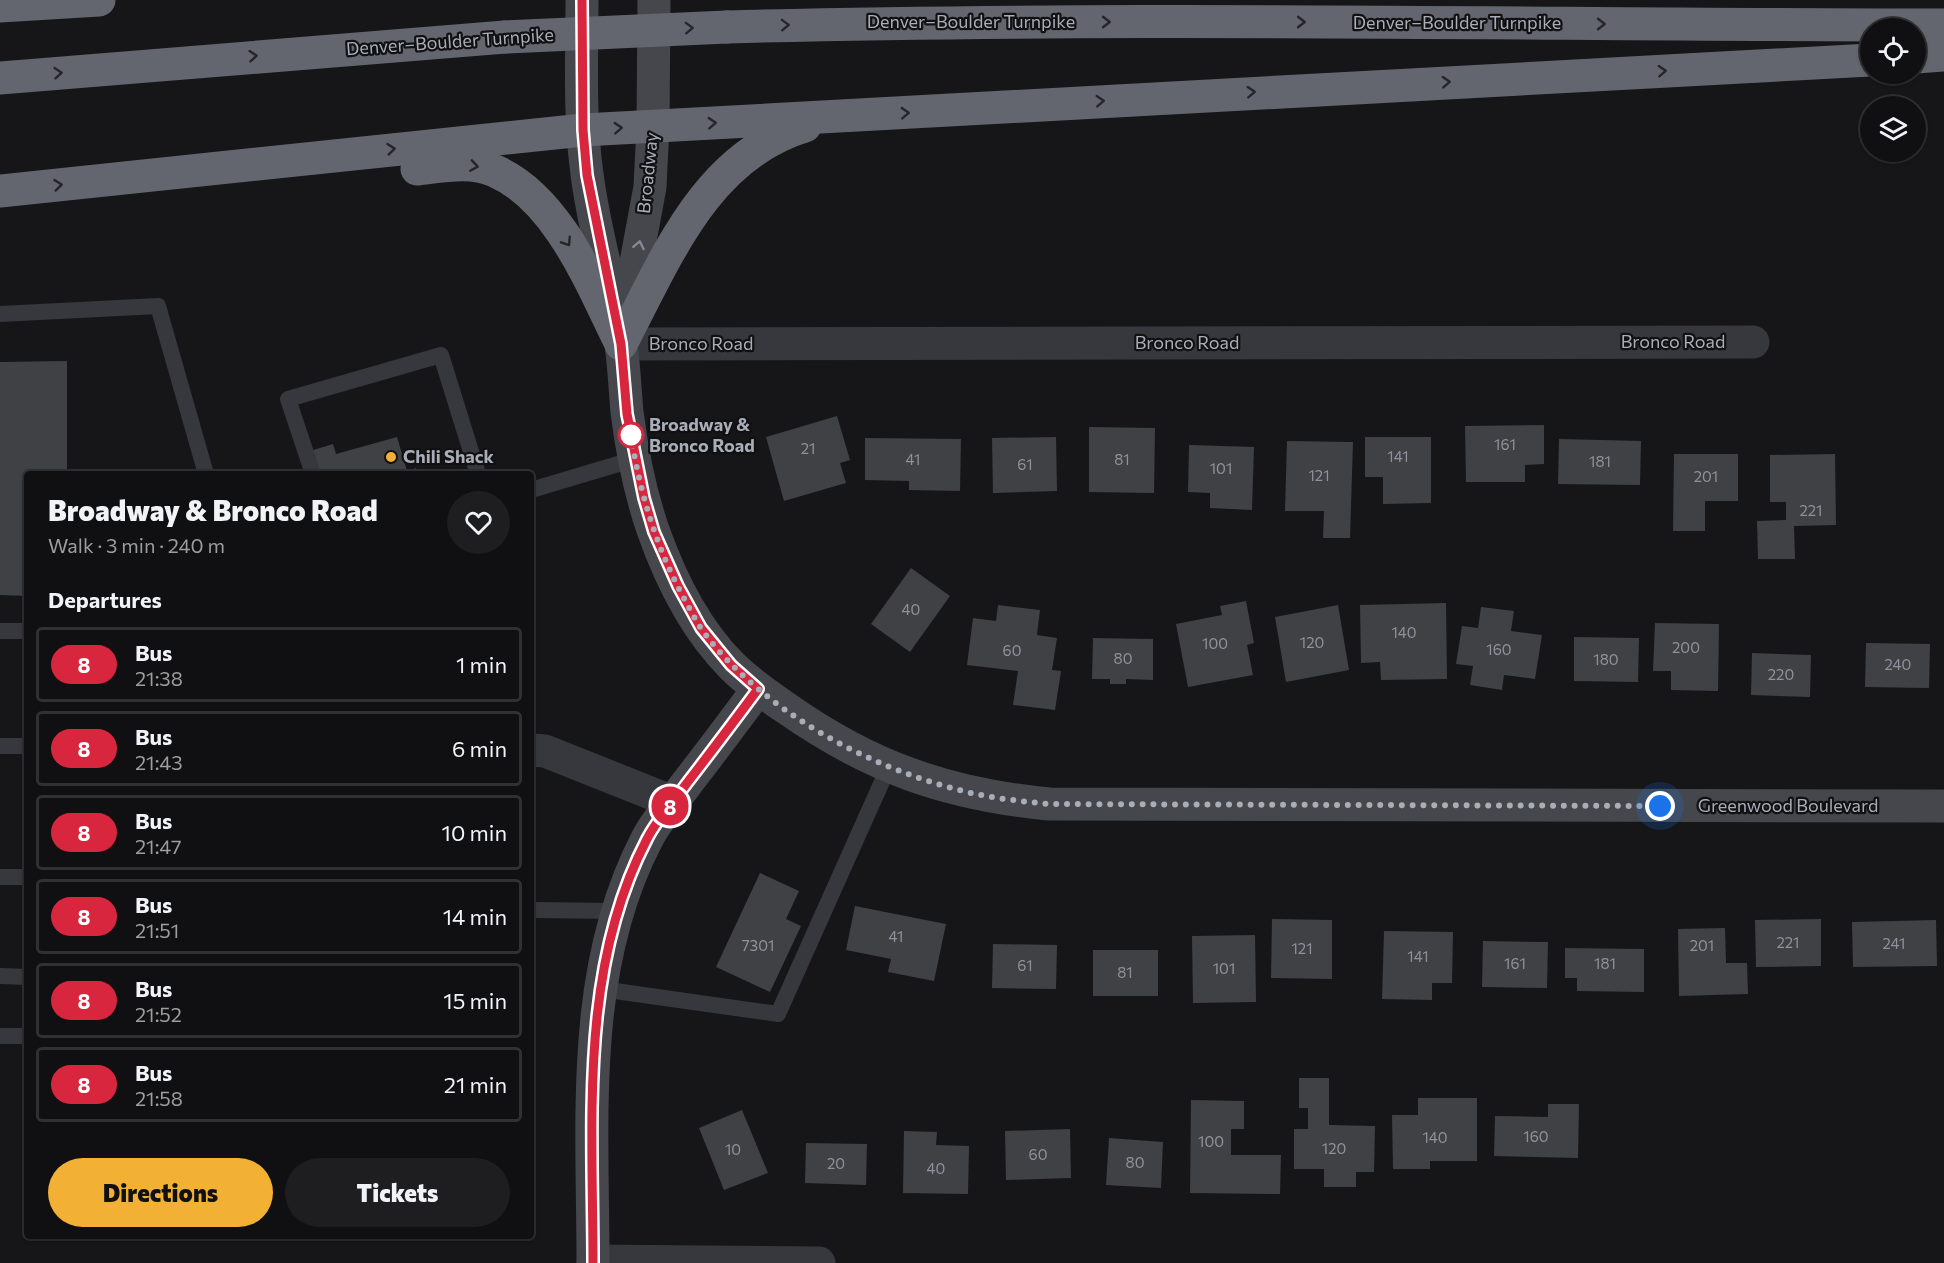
<!DOCTYPE html>
<meta charset="utf-8">
<style>
body{margin:0;font-family:Commissioner,sans-serif;background:#1e1e20;color:#f1f3f6;height:100vh;display:flex;flex-direction:column;font-size:22px;white-space:nowrap}
*{box-sizing:border-box;margin:0}
p{font-size:20px;color:#9c9d9f}
.icon{flex:none;width:33px;height:33px;fill:none;stroke:currentColor;stroke-width:2;stroke-linecap:round;stroke-linejoin:round}
.map{position:relative;flex:1;overflow:hidden}
.panel{position:absolute;left:24px;top:471px;width:510px;height:768px;display:flex;flex-direction:column;background:#101012;border-radius:6px;box-shadow:0 2px 4px #0004,0 0 0 2px #303032}
.panel>*{flex:none}
.badge{padding:0 12px;border-radius:20px;font-size:21px;line-height:39px}
.tools{position:absolute;left:1860px;top:18px;display:grid;gap:12px}
.tools a{display:grid;place-items:center;width:66px;height:66px;border-radius:50%;background:#101012;box-shadow:0 2px 4px #0004,0 0 0 2px #303032;font-size:30px}
.you{position:absolute;width:30px;height:30px;margin:-15px;border:4px solid #fff;border-radius:50%;background:#1a73e8;box-shadow:0 0 0 9px #1a73e833}
.map>.badge{position:absolute;translate:-50% -50%;box-shadow:0 0 0 3px #fff}
h2{padding:0 24px;font-size:22px;line-height:54px}
.round{display:grid;place-items:center;flex:none;width:63px;height:63px;border-radius:32px;background:#1e1e20}
.headline{display:flex;align-items:center;justify-content:space-between;height:102px;padding:0 24px}
h1{font-size:28px;font-weight:800;line-height:45px}
.button{display:flex;gap:12px;margin-top:auto;padding:12px 24px}
.button a{flex:1;height:69px;border-radius:36px;background:#f2b134;color:#111;font-size:24px;font-weight:800;line-height:69px;text-align:center}
.button a+a{background:#1e1e20;color:#f1f3f6}
ul{padding:0;list-style:none}
li{display:flex;align-items:center;gap:18px;height:75px;margin:0 12px 9px;padding:0 12px;border:3px solid #303032;border-radius:6px}
li div{flex:1}
li b{display:block;font-size:22px}
li em{font-style:normal}
li .badge{min-width:66px;font-weight:700;text-align:center}
.map>svg:first-child{display:block}
.building{fill:#404145}
.lines{fill:none;stroke-linecap:round;stroke-linejoin:round}
.lane{stroke:#37383d;stroke-width:16}
.street{stroke:#37383d;stroke-width:33}
.secondary{stroke:#45474d;stroke-width:33}
.highway{stroke:#63666e;stroke-width:33}
.highway-bridge{stroke:#63666e;stroke-width:33}
.oneway{stroke:#26262a}
.oneway2{stroke:#858993}
.line-casing{stroke:#fff;stroke-width:14}
.line{stroke:#d7263d;stroke-width:9}
.walk{stroke:#a8adb8;stroke-width:6;stroke-dasharray:0 10.8}
.stop-dot{fill:#fff;stroke:#d7263d;stroke-width:3}
.poi-dot{fill:#f2b134;stroke:#111113;stroke-width:2}
.labels{text-anchor:middle;stroke-width:4.5;stroke-linejoin:round;paint-order:stroke}
.number-label{font-size:15px;fill:#8e929b}
.street-label{font-size:18px;fill:#a8adb8;stroke:#111113}
.stop-label{font-size:18px;font-weight:bold;fill:#a8adb8;stroke:#111113;text-anchor:start}
.poi-label{font-size:18px;font-weight:bold;fill:#a8adb8;stroke:#111113;text-anchor:start}
</style>
<div class="map">
<svg width="1944" height="1263" viewBox="0 0 1944 1263">
<rect width="100%" height="100%" fill="#161618"/>
<g class="building">
<path d="M67 361V474H27V596L0 595V362Z"/>
<path d="M837 416 850 460 840 463 846 483 784 501 766 437Z"/>
<path d="M1544 425V464L1525 465V482H1466L1465 426Z"/>
<path d="M1089 427 1155 428 1154 493 1089 492Z"/>
<path d="M397 437 407 471 416 468 418 474H316L310 451 333 444 336 454Z"/>
<path d="M1056 437 1057 491 993 493 992 438Z"/>
<path d="M1365 437H1431V503L1383 504V477H1365Z"/>
<path d="M865 438 961 439 960 491 909 490V481L865 480Z"/>
<path d="M1559 439 1641 441 1640 485 1558 484Z"/>
<path d="M1287 441 1353 442 1350 538H1323L1324 511H1285Z"/>
<path d="M1189 445 1254 447 1252 510 1210 508V493L1188 492Z"/>
<path d="M1674 454H1738V501H1705V531H1673Z"/>
<path d="M1835 454 1836 525 1794 526 1795 559H1758L1757 521 1786 520V502H1770V455Z"/>
<path d="M911 568 950 596 910 652 871 624Z"/>
<path d="M1246 601 1254 643 1247 645 1253 675 1188 687 1176 624 1222 615 1220 606Z"/>
<path d="M1446 603 1447 679 1381 680 1380 662 1361 663 1360 605Z"/>
<path d="M998 605 1040 610 1037 635 1057 638 1052 670 1061 671 1055 710 1013 705 1018 671 967 665 973 618 996 621Z"/>
<path d="M1338 605 1349 670 1286 682 1275 617Z"/>
<path d="M1481 607 1514 611 1511 631 1542 635 1535 679 1504 675 1502 690 1470 685 1473 666 1456 664 1462 626 1478 628Z"/>
<path d="M1655 623 1719 624 1718 691 1671 690V671H1653Z"/>
<path d="M1574 637 1639 638 1638 682 1574 681Z"/>
<path d="M1093 638 1153 639V680L1126 679V684H1110V679H1092Z"/>
<path d="M1866 643 1930 644 1929 688 1865 687Z"/>
<path d="M1752 653 1811 655 1810 697 1751 695Z"/>
<path d="M760 873 799 891 786 919 801 926 770 992 716 967Z"/>
<path d="M855 906 946 924 934 981 888 972 891 959 846 950Z"/>
<path d="M1272 919 1332 920V979L1271 978Z"/>
<path d="M1821 919V966L1756 967 1755 920Z"/>
<path d="M1936 920 1937 966 1853 967 1852 922Z"/>
<path d="M1725 928 1726 963H1747L1748 994 1679 996 1678 929Z"/>
<path d="M1384 931 1453 932 1452 983H1432V1000L1382 999Z"/>
<path d="M1255 935 1256 1002 1193 1003 1192 936Z"/>
<path d="M1483 941 1548 942 1547 988 1482 987Z"/>
<path d="M993 944 1057 945 1056 989 992 988Z"/>
<path d="M1565 948 1644 949V992L1577 991V978H1565Z"/>
<rect x="1093" y="950" width="65" height="46"/>
<path d="M1299 1078H1329V1125L1375 1126 1374 1172H1356V1187H1324V1169H1294V1129H1308V1108H1299Z"/>
<path d="M1418 1098H1477V1161H1430V1169H1393L1392 1115H1418Z"/>
<path d="M1191 1100 1244 1101V1129H1231V1155H1281L1280 1194 1190 1193Z"/>
<path d="M1548 1104H1579L1578 1158 1494 1156 1495 1116 1548 1117Z"/>
<path d="M742 1110 768 1173 724 1190 699 1128Z"/>
<path d="M1070 1129 1071 1178 1006 1180 1005 1131Z"/>
<path d="M904 1131 937 1132 936 1145 969 1146 968 1194 903 1193Z"/>
<path d="M1109 1138 1163 1142 1161 1188 1106 1185Z"/>
<path d="M806 1143 867 1144 866 1185 805 1183Z"/>
</g>
<g class="lines">
<g class="lane">
<path d="M0 314 158 306 206 474"/>
<path d="M313 474 288 399 441 355 478 474"/>
<path d="M531 490 635 459"/>
<path d="M0 631H27"/>
<path d="M0 746H27"/>
<path d="M0 877H27"/>
<path d="M531 910 617 911"/>
<path d="M0 976 27 977"/>
<path d="M601 989 778 1014 889 766"/>
<path d="M0 1036H27"/>
</g>
<g class="street">
<path d="M621 344 1753 342"/>
<path d="M531 750 545 751 673 802"/>
<path d="M593 1261 819 1263"/>
</g>
<g class="secondary">
<path d="M582 0C582 58 579 116 587 174 594 231 612 287 621 344 624 366 625 389 627 412 632 452 640 492 653 530 670 578 696 630 732 666 748 682 767 695 786 708 870 767 946 794 1049 804L1944 806"/>
<path d="M624 327 650 187 653 126 654 0"/>
<path d="M593 1263C593 1121 579 969 647 839 657 819 674 801 687 783 711 752 735 720 758 689"/>
</g>
<g class="highway">
<path d="M0 6 99 0"/>
<path d="M727 27C1132 16 1538 25 1944 25"/>
<path d="M1916 57 1944 55"/>
<path d="M0 78 505 37"/>
<path d="M417 169C443 166 471 160 495 171 559 199 592 286 621 344"/>
<path d="M0 191 583 130 1870 60"/>
<path d="M621 344C666 259 705 156 805 126"/>
</g>
<path class="highway-bridge" d="M505 37 727 27"/>
</g>
<defs><path id="oneway-chevron" d="M-2-3.5L2.5 0L-2 3.5" fill="none" stroke-width="1.6" stroke-linecap="round" stroke-linejoin="round" transform="scale(1.5)"/></defs>
<g class="oneway">
<use href="#oneway-chevron" transform="translate(1106 22)"/>
<use href="#oneway-chevron" transform="translate(1301 22)"/>
<use href="#oneway-chevron" transform="translate(1601 24)"/>
<use href="#oneway-chevron" transform="translate(785 25) rotate(-2)"/>
<use href="#oneway-chevron" transform="translate(689 28) rotate(-2)"/>
<use href="#oneway-chevron" transform="translate(253 56) rotate(-5)"/>
<use href="#oneway-chevron" transform="translate(1662 71) rotate(-3)"/>
<use href="#oneway-chevron" transform="translate(58 73) rotate(-5)"/>
<use href="#oneway-chevron" transform="translate(1446 82) rotate(-3)"/>
<use href="#oneway-chevron" transform="translate(1251 92) rotate(-3)"/>
<use href="#oneway-chevron" transform="translate(1100 101) rotate(-3)"/>
<use href="#oneway-chevron" transform="translate(905 113) rotate(-3)"/>
<use href="#oneway-chevron" transform="translate(712 123) rotate(-3)"/>
<use href="#oneway-chevron" transform="translate(618 128) rotate(-3)"/>
<use href="#oneway-chevron" transform="translate(391 149) rotate(-6)"/>
<use href="#oneway-chevron" transform="translate(474 166) rotate(9)"/>
<use href="#oneway-chevron" transform="translate(58 185) rotate(-6)"/>
<use href="#oneway-chevron" transform="translate(567 242) rotate(57)"/>
</g>
<use class="oneway2" href="#oneway-chevron" transform="translate(639 245) rotate(-79)"/>
<g class="lines">
<defs>
<path id="line" d="M582 0 583 130 587 175 621 344 627 414 644 498 654 532 678 586 701 628 731 665 758 689C735 720 711 752 687 783 674 801 657 819 647 839 579 969 593 1121 593 1263"/>
</defs>
<use href="#line" class="line-casing"/>
<use href="#line" class="line"/>
<path class="walk" d="M631 435C640 494 657 550 686 602 691 611 696 621 702 630 760 709 865 766 959 790 989 798 1019 801 1049 804L1660 806"/>
</g>
<circle class="stop-dot" cx="631" cy="435" r="12"/>
<circle class="poi-dot" cx="391" cy="457" r="6"/>
<g class="labels">
<g class="number-label">
<text x="1505" y="450">161</text>
<text x="808" y="454">21</text>
<text x="1398" y="462">141</text>
<text x="913" y="465">41</text>
<text x="1122" y="465">81</text>
<text x="1600" y="467">181</text>
<text x="1025" y="470">61</text>
<text x="1221" y="474">101</text>
<text x="1319" y="481">121</text>
<text x="1706" y="482">201</text>
<text x="1811" y="516">221</text>
<text x="911" y="615">40</text>
<text x="1404" y="638">140</text>
<text x="1312" y="648">120</text>
<text x="1215" y="649">100</text>
<text x="1686" y="653">200</text>
<text x="1499" y="655">160</text>
<text x="1012" y="656">60</text>
<text x="1123" y="664">80</text>
<text x="1606" y="665">180</text>
<text x="1898" y="670">240</text>
<text x="1781" y="680">220</text>
<text x="896" y="942">41</text>
<text x="1788" y="948">221</text>
<text x="1894" y="949">241</text>
<text x="758" y="951">7301</text>
<text x="1702" y="951">201</text>
<text x="1302" y="954">121</text>
<text x="1418" y="962">141</text>
<text x="1515" y="969">161</text>
<text x="1605" y="969">181</text>
<text x="1025" y="971">61</text>
<text x="1224" y="974">101</text>
<text x="1125" y="978">81</text>
<text x="1536" y="1142">160</text>
<text x="1435" y="1143">140</text>
<text x="1211" y="1147">100</text>
<text x="1334" y="1154">120</text>
<text x="733" y="1155">10</text>
<text x="1038" y="1160">60</text>
<text x="1135" y="1168">80</text>
<text x="836" y="1169">20</text>
<text x="936" y="1174">40</text>
</g>
<g class="street-label">
<text x="971" y="28">Denver–Boulder Turnpike</text>
<text x="1457" y="29">Denver–Boulder Turnpike</text>
<text transform="translate(450 42) rotate(-4)" y="6">Denver–Boulder Turnpike</text>
<text transform="translate(648 173) rotate(-84)" y="6">Broadway</text>
<text x="1673" y="348">Bronco Road</text>
<text x="1187" y="349">Bronco Road</text>
<text x="701" y="350">Bronco Road</text>
<text x="1788" y="812">Greenwood Boulevard</text>
</g>
<g class="stop-label">
<text x="649" y="431">Broadway &amp;<tspan x="649" dy="21">Bronco Road</tspan></text>
</g>
<g class="poi-label">
<text x="403" y="463">Chili Shack</text>
</g>
</g>
</svg>
<div class="tools">
<a><svg class="icon" aria-label="locate" viewBox="0 0 24 24"><circle cx="12" cy="12" r="6"/><path d="M12 2v4M12 18v4M2 12h4M18 12h4"/></svg></a>
<a><svg class="icon" aria-label="layers" viewBox="0 0 24 24"><path d="M12 4l9 5-9 5-9-5zM3 14l9 5 9-5"/></svg></a>
</div>
<div class="you" style="left:1660px;top:806px"></div>
<b class="badge" style="left:670px;top:806px;background:#d7263d;color:#fff">8</b>
<section class="panel">
<div class="headline"><div><h1>Broadway &amp; Bronco Road</h1><p>Walk · 3 min · 240 m</p></div><a class="round"><svg class="icon" aria-label="heart" viewBox="0 0 24 24"><path d="M12 20l-8-8c-3-5 5-10 8-4 3-6 11-1 8 4z"/></svg></a></div>
<h2>Departures</h2>
<ul>
<li><span class="badge" style="background:#d7263d;color:#fff">8</span><div><b>Bus</b><p>21:38</p></div><em>1 min</em></li>
<li><span class="badge" style="background:#d7263d;color:#fff">8</span><div><b>Bus</b><p>21:43</p></div><em>6 min</em></li>
<li><span class="badge" style="background:#d7263d;color:#fff">8</span><div><b>Bus</b><p>21:47</p></div><em>10 min</em></li>
<li><span class="badge" style="background:#d7263d;color:#fff">8</span><div><b>Bus</b><p>21:51</p></div><em>14 min</em></li>
<li><span class="badge" style="background:#d7263d;color:#fff">8</span><div><b>Bus</b><p>21:52</p></div><em>15 min</em></li>
<li><span class="badge" style="background:#d7263d;color:#fff">8</span><div><b>Bus</b><p>21:58</p></div><em>21 min</em></li>
</ul>
<div class="button"><a>Directions</a><a>Tickets</a></div>
</section>
</div>
